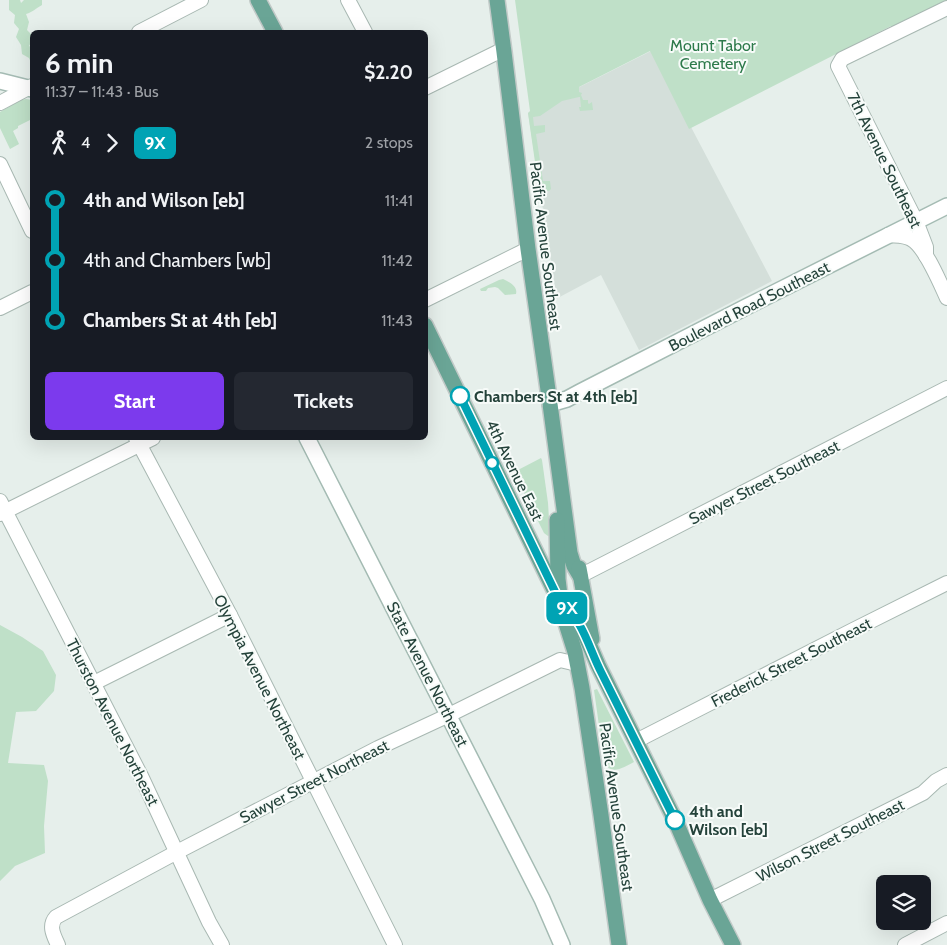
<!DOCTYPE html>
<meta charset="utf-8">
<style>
body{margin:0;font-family:Cabin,sans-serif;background:#242831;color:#f1f3f6;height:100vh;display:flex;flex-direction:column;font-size:19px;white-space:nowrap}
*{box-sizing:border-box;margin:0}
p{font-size:16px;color:#9ea1a6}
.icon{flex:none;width:28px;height:28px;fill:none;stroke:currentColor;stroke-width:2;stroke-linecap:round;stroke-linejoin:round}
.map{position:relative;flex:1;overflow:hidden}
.drawer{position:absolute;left:30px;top:30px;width:398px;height:410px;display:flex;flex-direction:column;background:#171b24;border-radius:8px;box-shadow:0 5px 20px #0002}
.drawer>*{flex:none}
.badge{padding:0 10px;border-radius:8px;font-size:18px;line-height:32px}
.controls{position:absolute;left:876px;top:875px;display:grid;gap:10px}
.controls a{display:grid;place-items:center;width:55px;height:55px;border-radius:8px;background:#171b24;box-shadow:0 5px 20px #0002;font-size:25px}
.map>.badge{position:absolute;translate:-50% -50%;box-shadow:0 0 0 2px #fff}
.legs{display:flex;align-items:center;gap:8px;height:55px;padding:0 15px;font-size:16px}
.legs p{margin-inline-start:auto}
.headline{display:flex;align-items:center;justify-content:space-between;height:85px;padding:0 15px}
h1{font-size:28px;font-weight:800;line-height:38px}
.primary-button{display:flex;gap:10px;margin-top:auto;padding:10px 15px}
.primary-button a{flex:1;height:58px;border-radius:8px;background:#7c3aed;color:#fff;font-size:20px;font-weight:800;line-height:58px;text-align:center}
.primary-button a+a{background:#242831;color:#f1f3f6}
ul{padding:0 15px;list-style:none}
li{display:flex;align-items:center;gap:18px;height:60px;font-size:19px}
li i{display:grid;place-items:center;width:8px;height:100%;margin:0 6px;background:currentColor}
li i::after{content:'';width:12px;height:12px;margin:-6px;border:4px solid;border-radius:50%;background:#171b24}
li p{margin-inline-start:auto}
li:first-child i{background:linear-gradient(#0000 50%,currentColor 0)}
li:last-child i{background:linear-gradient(currentColor 50%,#0000 0)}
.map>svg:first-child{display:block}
.built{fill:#d4dfda}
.green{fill:#bfe0c8}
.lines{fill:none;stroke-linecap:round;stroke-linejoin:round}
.street-casing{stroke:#a8b8b2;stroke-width:16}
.secondary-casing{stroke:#a4bbb3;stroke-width:18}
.primary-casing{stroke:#c2cac8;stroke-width:18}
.street{stroke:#fff;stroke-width:14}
.secondary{stroke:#fff;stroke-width:15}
.primary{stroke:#6aa596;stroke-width:15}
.line-1-casing{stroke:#fff;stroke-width:11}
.line-1{stroke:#00a3b4;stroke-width:8}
.stop-1-dot{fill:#fff;stroke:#00a3b4;stroke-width:2.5}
.labels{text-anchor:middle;stroke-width:4;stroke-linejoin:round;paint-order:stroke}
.park-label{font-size:16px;fill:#2d7a4b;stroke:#f7fbf9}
.street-label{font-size:16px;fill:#24423a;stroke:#f7fbf9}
.stop-label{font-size:16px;font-weight:bold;fill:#24423a;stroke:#f7fbf9;text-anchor:start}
</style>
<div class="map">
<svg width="947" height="945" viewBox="0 0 947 945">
<rect width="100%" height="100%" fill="#e6efeb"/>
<path class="built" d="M651 51 772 281 639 350 601 275 554 300 556 293 528 113Z"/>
<g class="green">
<path d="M9 0H20L21 3 24 0H42V5C35 9 33 12 26 14L29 22 27 30 32 35V44L29 45 32 51 31 55 32 56V65L29 58 22 54 21 45 16 37 19 29 14 23 15 15 9 10Z"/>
<path d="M515 0H947V2L891 28V26L689 129 650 51 579 87V92L582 93 581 95 583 100H588V103L589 104 592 102 593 110 580 111 579 107H581L580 97H579L562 101 540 116 533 117 534 126 545 125V132L536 134 543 181H550L551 189 549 191 539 190 528 113 530 111Z"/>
<path d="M26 99 32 100V119L18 126V128L13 131 19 144 10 149 0 128V112L21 100Z"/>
<path d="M503 279C510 282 518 287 516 294L505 295 498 288 495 287 488 288 486 291H481L480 289 499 280Z"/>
<path d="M541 458 542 460 548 503 550 535 548 536 544 533 515 475 516 471Z"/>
<path d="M0 625 22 637 43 651 56 675 54 691 36 711 16 712 8 763 44 765 48 781 44 826 45 853 15 866 0 881Z"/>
<path d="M597 689 634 762C624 767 610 777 604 761L594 690Z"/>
</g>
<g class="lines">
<defs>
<g id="street">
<path d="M348 0 365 32"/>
<path d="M139 32 201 0"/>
<path d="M425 88 504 49"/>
<path d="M0 103 32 86"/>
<path d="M0 164 32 231"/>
<path d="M888 235C895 236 904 235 911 239 925 246 940 283 947 298"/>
<path d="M926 256V247L916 221 838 66 842 59 947 8"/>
<path d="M425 300 528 249"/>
<path d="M0 308 32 292"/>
<path d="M136 438 230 615 395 945"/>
<path d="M0 501 141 776 209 922 222 945"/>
<path d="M0 514 153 438"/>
<path d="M580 576 947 388"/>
<path d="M94 683 230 615"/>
<path d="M636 741 853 630 947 583"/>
<path d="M710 900 923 793 936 781 947 775"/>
<path d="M58 945C54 936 48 926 56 917L177 852 378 748 449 715 560 660 577 664"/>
<path d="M905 945 947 923"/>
</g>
<g id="secondary">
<path d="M0 81 32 89"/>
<path d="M550 404 567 399 580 392 746 307 947 206"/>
<path d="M307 438 542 899 562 945"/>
</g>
<g id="primary">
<path d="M258 0 275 32"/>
<path d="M497 0 504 52 528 249 550 404 570 553 574 566 580 576"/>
<path d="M425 325 561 604 572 614 583 630 598 665 675 820 710 900 733 945"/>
<path d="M557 520 558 579 561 604 564 617 575 652 582 688 601 815 619 945"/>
<path d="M579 568 592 639"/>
</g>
</defs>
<use href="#street" class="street-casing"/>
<use href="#secondary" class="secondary-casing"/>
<use href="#primary" class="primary-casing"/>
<use href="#street" class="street"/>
<use href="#secondary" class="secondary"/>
<use href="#primary" class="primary"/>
</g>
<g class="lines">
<defs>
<path id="line-1" d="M460 396 561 604C583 619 589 649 601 672 626 721 650 771 675 820"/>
</defs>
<use href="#line-1" class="line-1-casing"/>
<use href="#line-1" class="line-1"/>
</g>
<g class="stop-1-dot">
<circle cx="460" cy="396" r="9"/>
<circle cx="492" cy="463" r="6"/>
<circle cx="675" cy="820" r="9"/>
</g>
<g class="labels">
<g class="park-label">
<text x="713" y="51">Mount Tabor<tspan x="713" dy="18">Cemetery</tspan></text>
</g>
<g class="street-label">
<text transform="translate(885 160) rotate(64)" y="6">7th Avenue Southeast</text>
<text transform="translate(546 246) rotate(83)" y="6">Pacific Avenue Southeast</text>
<text transform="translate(749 306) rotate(-27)" y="6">Boulevard Road Southeast</text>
<text transform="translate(515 470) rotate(64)" y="6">4th Avenue East</text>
<text transform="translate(764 482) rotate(-27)" y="6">Sawyer Street Southeast</text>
<text transform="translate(791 662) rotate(-27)" y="6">Frederick Street Southeast</text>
<text transform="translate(428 674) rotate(63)" y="6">State Avenue Northeast</text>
<text transform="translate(260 677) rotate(63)" y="6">Olympia Avenue Northeast</text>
<text transform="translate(113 722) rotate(63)" y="6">Thurston Avenue Northeast</text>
<text transform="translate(314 781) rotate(-27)" y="6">Sawyer Street Northeast</text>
<text transform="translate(617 807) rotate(82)" y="6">Pacific Avenue Southeast</text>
<text transform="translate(830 840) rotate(-27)" y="6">Wilson Street Southeast</text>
</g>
<g class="stop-label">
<text x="474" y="402">Chambers St at 4th [eb]</text>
<text x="689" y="817">4th and<tspan x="689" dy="18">Wilson [eb]</tspan></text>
</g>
</g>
</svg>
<div class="controls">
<a><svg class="icon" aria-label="layers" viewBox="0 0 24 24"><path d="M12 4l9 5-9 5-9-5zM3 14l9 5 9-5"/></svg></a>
</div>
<b class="badge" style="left:567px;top:608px;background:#00a3b4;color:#fff">9X</b>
<section class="drawer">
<div class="headline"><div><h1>6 min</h1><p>11:37 – 11:43 · Bus</p></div><b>$2.20</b></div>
<div class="legs"><svg class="icon" aria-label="walk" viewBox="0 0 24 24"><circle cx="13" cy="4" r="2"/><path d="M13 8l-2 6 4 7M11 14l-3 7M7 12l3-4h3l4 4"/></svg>4<svg class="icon" aria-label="forward" viewBox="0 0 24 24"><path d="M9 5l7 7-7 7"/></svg><b class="badge" style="background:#00a3b4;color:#fff">9X</b><p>2 stops</p></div>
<ul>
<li><i style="color:#00a3b4"></i><b>4th and Wilson [eb]</b><p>11:41</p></li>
<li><i style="color:#00a3b4"></i><span>4th and Chambers [wb]</span><p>11:42</p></li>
<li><i style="color:#00a3b4"></i><b>Chambers St at 4th [eb]</b><p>11:43</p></li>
</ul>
<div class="primary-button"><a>Start</a><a>Tickets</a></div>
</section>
</div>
